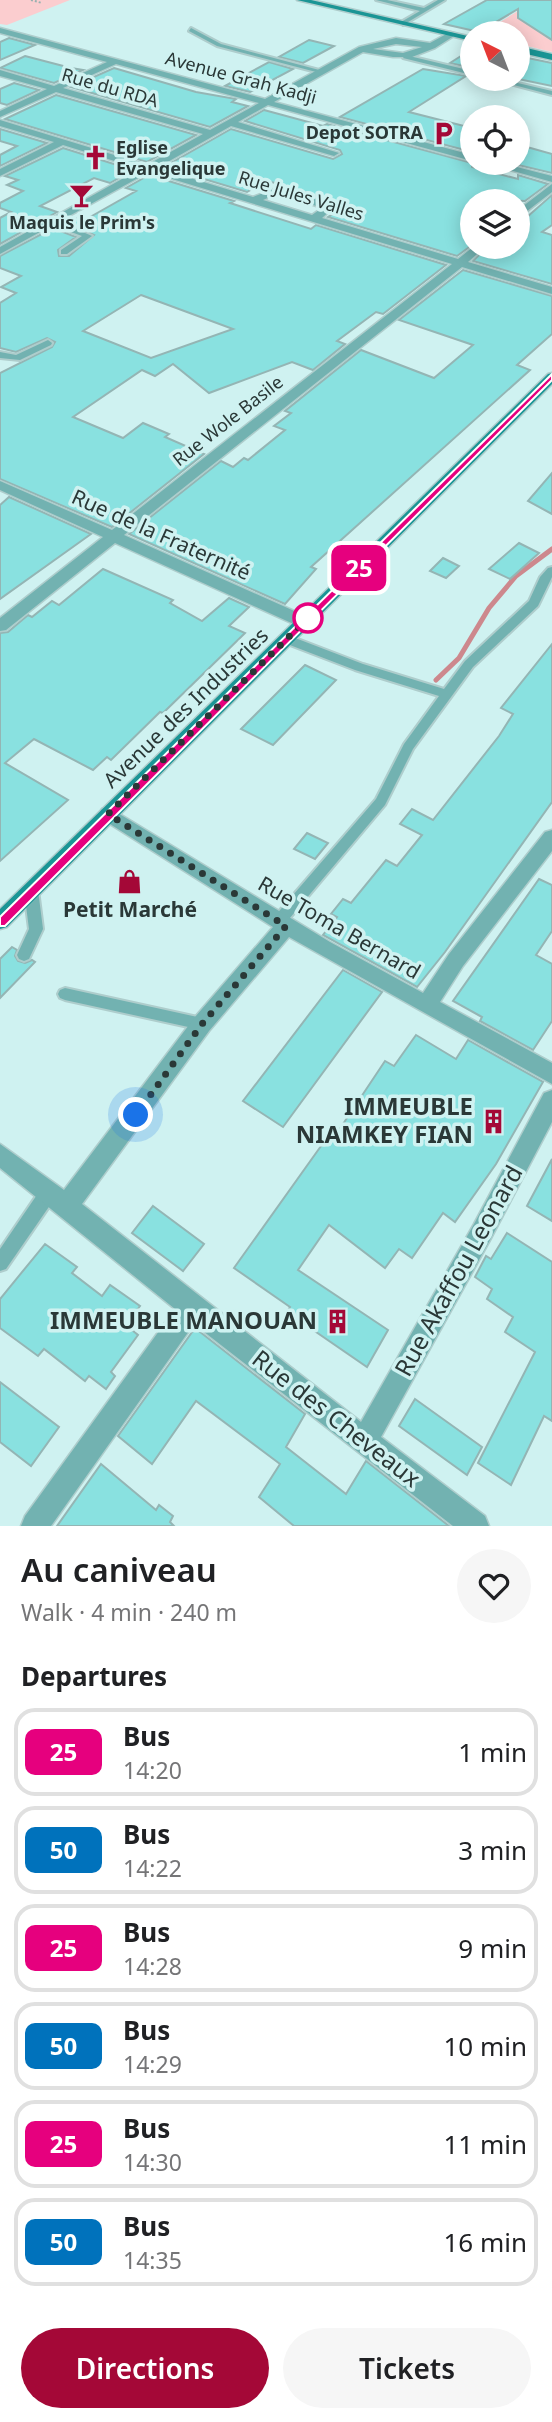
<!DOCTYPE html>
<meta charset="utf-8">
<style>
body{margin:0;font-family:"Noto Sans",sans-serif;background:#f6f6f6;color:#202124;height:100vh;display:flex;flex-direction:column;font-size:26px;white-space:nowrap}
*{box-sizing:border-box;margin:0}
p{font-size:23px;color:#757577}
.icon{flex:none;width:38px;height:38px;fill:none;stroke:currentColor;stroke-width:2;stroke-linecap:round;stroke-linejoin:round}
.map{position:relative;height:1526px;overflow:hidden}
.drawer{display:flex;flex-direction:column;background:#fff;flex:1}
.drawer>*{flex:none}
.badge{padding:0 14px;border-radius:10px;font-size:24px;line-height:46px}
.needle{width:46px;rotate:318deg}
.tools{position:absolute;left:460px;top:21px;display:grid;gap:14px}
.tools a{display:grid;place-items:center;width:70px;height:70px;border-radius:50%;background:#fff;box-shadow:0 4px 18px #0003;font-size:35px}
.you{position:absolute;width:35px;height:35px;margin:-18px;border:5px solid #fff;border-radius:50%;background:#1a73e8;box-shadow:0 0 0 10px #1a73e833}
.map>.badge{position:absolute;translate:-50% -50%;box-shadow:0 0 0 4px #fff}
h2{padding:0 21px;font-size:26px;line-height:63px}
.round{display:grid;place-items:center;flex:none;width:74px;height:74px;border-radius:37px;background:#f6f6f6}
.headline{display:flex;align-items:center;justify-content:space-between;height:119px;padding:0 21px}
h1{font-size:33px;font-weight:600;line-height:52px}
.button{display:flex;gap:14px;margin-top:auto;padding:14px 21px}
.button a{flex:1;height:80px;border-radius:42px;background:#a40837;color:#fff;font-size:28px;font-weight:600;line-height:80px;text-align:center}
.button a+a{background:#f6f6f6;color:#202124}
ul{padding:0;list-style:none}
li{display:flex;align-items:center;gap:21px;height:88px;margin:0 14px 10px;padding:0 7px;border:4px solid #e0e0e0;border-radius:21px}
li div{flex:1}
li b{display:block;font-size:26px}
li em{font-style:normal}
li .badge{min-width:77px;font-weight:700;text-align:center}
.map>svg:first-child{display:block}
.green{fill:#fbcdcf}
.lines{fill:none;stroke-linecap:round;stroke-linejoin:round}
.stream{stroke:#cd888d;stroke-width:5}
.building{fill:#89e1e0;stroke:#94b5b4;stroke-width:2;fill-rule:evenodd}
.lane-casing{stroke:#aecdcc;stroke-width:4}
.street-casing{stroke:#aecdcc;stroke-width:3}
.secondary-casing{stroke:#aecdcc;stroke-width:3}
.path{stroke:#96b1b0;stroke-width:2;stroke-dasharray:2 2;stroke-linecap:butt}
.lane{fill:#72b2b1;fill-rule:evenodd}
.street{fill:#72b2b1;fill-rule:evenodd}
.secondary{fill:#1a9595;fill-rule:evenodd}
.line{fill:#e6007e;stroke:#fff;stroke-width:2}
.walk{stroke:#2a3837;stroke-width:7;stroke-dasharray:0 12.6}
.stop-dot{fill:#fff;stroke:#e6007e;stroke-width:3.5}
.labels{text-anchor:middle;stroke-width:7;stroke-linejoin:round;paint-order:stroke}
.far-street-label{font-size:18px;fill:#2a3837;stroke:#cff2f1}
.far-poi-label{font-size:18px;font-weight:bold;fill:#2a3837;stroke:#cff2f1;text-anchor:end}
.street-label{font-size:21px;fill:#2a3837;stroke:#cff2f1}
.poi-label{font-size:21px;font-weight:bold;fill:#2a3837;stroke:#cff2f1}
.near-poi-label{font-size:24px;font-weight:bold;fill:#2a3837;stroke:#cff2f1;text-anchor:end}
.near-street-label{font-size:24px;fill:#2a3837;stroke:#cff2f1}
</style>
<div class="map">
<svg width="552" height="1526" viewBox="0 0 552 1526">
<rect width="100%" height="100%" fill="#cff2f1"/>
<g class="green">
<path d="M0 0H70L7 25 0 24Z"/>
<path d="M536 0H552V52L518 44V33H482Z"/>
</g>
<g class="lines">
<path class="stream" d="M436 680 459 658 489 608 516 576 552 549"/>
</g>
<g class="building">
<path d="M487 0H552V40L518 18V9L479 32 444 24Z"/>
<path d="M9 38 35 45 0 60V42Z"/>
<path d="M309 40 334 46 303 63 279 57Z"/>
<path d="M472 49V68L450 63Z"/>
<path d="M25 56 71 68 83 70 54 83 0 68Z"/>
<path d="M518 56 552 63V86L518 79Z"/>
<path d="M269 62 293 69 250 92 225 86Z"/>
<path d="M114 68 196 92 236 99 232 102 248 106 210 127 71 87Z"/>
<path d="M423 69 466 76 409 112 472 128V152L340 117Z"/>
<path d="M14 83 39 90 7 105 0 103V89Z"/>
<path d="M56 95 196 135 147 162 5 119Z"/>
<path d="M264 110 323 126 327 124 472 163V167L518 179V175L548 184 525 201 486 199 472 201V245L457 256 328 217 346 206 280 184 266 181 247 192 164 167 231 129 333 159 342 154 340 150 245 121Z"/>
<path d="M0 129 47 143 0 166V155L17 146 0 141Z"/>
<path d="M527 147 552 154V173L518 165V153Z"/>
<path d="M63 148 133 170 110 183 94 178 40 206 57 212 0 244V218L11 212 0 208V203L23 191 7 185 18 180 5 176Z"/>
<path d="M149 175 234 201 230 203 311 229 316 225 446 265 383 314 376 312 337 341 345 344 313 370 292 362 209 393 173 364 155 376 142 370 73 417 123 438 143 423 169 434 165 437 204 454 112 527 0 479V373L52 347 55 342 47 338 16 352 0 348V303L16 293 1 287 21 276 0 268V256L53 228 76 237 58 250 59 256H69L94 235 65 221 72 217 83 221 136 191 126 188ZM141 295 233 329 151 358 83 331Z"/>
<path d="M552 195V225L542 232 552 235V284L473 261 487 247H518V225Z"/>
<path d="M463 270 552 296V334L517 365 530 370 311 567 316 569 285 604 129 534 221 461 233 467 244 458 248 460 285 430 274 426 291 413 285 411 361 350 434 378 473 345 399 320Z"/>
<path d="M552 473V514L528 501Z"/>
<path d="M9 497 91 534 0 599V505Z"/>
<path d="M519 543 539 553 510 579 489 569Z"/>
<path d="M443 558 459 566 446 578 430 571Z"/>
<path d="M103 569 173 600 170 603 202 621 229 598 249 607 229 626 245 633 163 713 160 712 111 760 107 757 93 770 34 739 5 763 68 800 0 861V633L8 632 28 615 32 617 52 601 59 605Z"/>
<path d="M552 644V802L445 952 417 987 323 935 337 917 331 914 343 899 351 903 386 860 397 866 422 835 400 824 412 809 433 820 499 736 513 714 501 708Z"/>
<path d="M305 665 336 680 273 745 241 729Z"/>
<path d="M307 833 328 843 315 859 294 849Z"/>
<path d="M539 879 552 885V931L536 955 552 964V1021L533 1050 480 1021 482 1017 453 1001Z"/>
<path d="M12 947 17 950 15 956 18 961 25 963 32 960 35 962 0 998V959Z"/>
<path d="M343 970 382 992 283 1127 243 1101Z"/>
<path d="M416 1035 456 1059 468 1040 543 1082 496 1164 455 1222 443 1213 412 1258 399 1249 385 1268 329 1225 298 1270 388 1330 367 1367 287 1312 290 1307 234 1268 326 1139 331 1142 385 1061 394 1066Z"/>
<path d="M552 1159V1221L527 1206Z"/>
<path d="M153 1206 204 1244 183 1271 132 1233Z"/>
<path d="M507 1233 552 1262V1421L544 1416 511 1485 478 1463 535 1352 505 1332 513 1317 487 1299 492 1289 475 1277 486 1256 491 1259Z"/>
<path d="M45 1244 77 1267 72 1273 102 1296 110 1285 140 1306 126 1325 138 1335 111 1372 115 1376 106 1389 89 1376 85 1381 44 1349 38 1356 0 1328V1299Z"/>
<path d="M195 1328 305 1414 286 1447 346 1494 366 1461 449 1526H294L259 1497 280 1464 196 1401 152 1464 118 1436Z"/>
<path d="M0 1382 59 1427 31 1466 0 1442Z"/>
<path d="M415 1399 482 1447 467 1475 399 1426Z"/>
<path d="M101 1464 156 1510 159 1505 173 1516 170 1522 174 1526H57Z"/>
</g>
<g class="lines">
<defs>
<g id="lane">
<path d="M376 0H387L424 8 438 0H445L403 25 401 22 420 11Z"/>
<path d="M191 28 221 44 323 71 320 73 217 46 189 31Z"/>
<path d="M405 55 472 71V75L403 58Z"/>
<path d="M491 79H501L552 91V95Z"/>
<path d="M49 220H55L92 236 67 254H61V250L82 236 49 224Z"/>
<path d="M48 340 52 343 51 345 20 360 0 358V352L16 355Z"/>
<path d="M552 567V577L538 606 473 667 413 749 385 805 284 925 279 927 274 925 272 921 274 917 376 799 404 744 439 696 355 670 282 642 280 639 282 636H290L363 664 444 689 465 661 529 601 540 577 548 568Z"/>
<path d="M31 885 36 886 38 890 43 929 29 959 24 961 19 959 17 955 29 929 24 890 26 886Z"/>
<path d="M65 988 202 1018 207 1019 209 1024 207 1029 202 1030 65 1000 60 998 58 994 60 990Z"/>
<path d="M49 1184 55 1186 57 1192 55 1198 6 1269 0 1271V1249L43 1186Z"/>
</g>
<g id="street">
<path d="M0 28 265 99 359 47 396 38 430 43 450 32 457 34 435 48 412 57H393L363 52 274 102 472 155V161L268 105 238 122 339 153 334 156 231 126 157 168 253 197 279 187 331 204 333 208 322 218 458 259 473 247H485L468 262 552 287V294L462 267 124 535 310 618 312 622 310 626H298L115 543 6 630 0 631V618L103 537 0 490V481L112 530 452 264 149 172 0 254V247L140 169 63 145 0 176V169L54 142 0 126V120L147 165 203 134 56 92 0 117V111L47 89 0 76V70L54 86 107 62 0 33ZM396 44 422 47 403 53 373 49ZM116 64 259 103 210 130 63 88ZM279 193 322 208 312 215 263 200Z"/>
<path d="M485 163H501L552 176V182Z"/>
<path d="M552 184V192L518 218V210Z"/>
<path d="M108 807 330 942 423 993 449 954 545 832 552 830V851L463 966 440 1002 552 1063V1084L289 937 209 1031 82 1204 361 1422 474 1224 544 1093 552 1090V1122L490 1240 381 1437 485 1516 489 1526H453L194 1324 51 1526H21L25 1516 175 1309 0 1168V1144L64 1190 195 1017 273 927 102 819 99 814 102 809Z"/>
</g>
<g id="secondary">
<path d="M297 0H311L472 37V41Z"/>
<path d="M518 46 552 54V60L518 52Z"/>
<path d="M552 373V384L7 927 0 929V909L548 374Z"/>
</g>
</defs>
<use href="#lane" class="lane-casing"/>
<use href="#street" class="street-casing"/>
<use href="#secondary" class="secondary-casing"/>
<path class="path" d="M31 0 42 3"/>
<use href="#lane" class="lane"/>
<use href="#street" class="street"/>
<use href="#secondary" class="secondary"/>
</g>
<path class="line" d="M552 374V380L5 926H0V917Z"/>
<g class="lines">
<path class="walk" d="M136 1115 202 1024 286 926 108 814 308 618"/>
</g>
<defs>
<symbol id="parking-bare" viewBox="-9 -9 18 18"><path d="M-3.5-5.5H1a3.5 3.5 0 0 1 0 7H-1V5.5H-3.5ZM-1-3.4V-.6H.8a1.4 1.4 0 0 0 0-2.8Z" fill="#a40837" stroke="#cff2f1" stroke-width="2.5" paint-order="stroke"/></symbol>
<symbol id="church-bare" viewBox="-9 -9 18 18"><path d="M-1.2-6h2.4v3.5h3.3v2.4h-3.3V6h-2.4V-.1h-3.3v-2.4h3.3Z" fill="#a40837" stroke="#cff2f1" stroke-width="2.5" paint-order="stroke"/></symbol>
<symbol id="bar-bare" viewBox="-9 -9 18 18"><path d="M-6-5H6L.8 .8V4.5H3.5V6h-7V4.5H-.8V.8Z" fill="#a40837" stroke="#cff2f1" stroke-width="2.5" paint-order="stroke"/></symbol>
<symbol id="shop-bare" viewBox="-9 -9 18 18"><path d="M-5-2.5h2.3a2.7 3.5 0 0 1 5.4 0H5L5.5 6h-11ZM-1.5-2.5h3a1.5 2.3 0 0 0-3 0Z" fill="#a40837" stroke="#cff2f1" stroke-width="2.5" paint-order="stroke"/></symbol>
<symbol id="building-bare" viewBox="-9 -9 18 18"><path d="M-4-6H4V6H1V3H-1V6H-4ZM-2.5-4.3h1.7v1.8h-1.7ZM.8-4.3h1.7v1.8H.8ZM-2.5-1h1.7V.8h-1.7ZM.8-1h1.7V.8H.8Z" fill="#a40837" stroke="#cff2f1" stroke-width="2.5" paint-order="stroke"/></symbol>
</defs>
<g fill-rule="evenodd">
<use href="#parking-bare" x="426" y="116" width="35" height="35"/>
<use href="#church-bare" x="78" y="140" width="35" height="35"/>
<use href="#bar-bare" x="64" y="178" width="35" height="35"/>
<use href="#shop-bare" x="112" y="864" width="35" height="35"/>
<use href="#building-bare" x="476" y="1104" width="35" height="35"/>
<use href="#building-bare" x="320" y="1304" width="35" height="35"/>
</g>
<circle class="stop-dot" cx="308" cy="618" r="14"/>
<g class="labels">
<g class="far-street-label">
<text transform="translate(241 78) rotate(15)" y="6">Avenue Grah Kadji</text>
<text transform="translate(110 88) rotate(16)" y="6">Rue du RDA</text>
<text transform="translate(301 196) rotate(17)" y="6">Rue Jules Valles</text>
<text transform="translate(228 421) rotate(-38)" y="6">Rue Wole Basile</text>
</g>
<g class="far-poi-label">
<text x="423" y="139">Depot SOTRA</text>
<text x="116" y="154" text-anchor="start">Eglise<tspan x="116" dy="21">Evangelique</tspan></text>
<text x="82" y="229" text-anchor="middle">Maquis le Prim's</text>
</g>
<g class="street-label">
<text transform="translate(161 535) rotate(24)" y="7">Rue de la Fraternité</text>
<text transform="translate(186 708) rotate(-44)" y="7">Avenue des Industries</text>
<text transform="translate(339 928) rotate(30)" y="7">Rue Toma Bernard</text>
</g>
<g class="poi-label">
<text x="130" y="917">Petit Marché</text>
</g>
<g class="near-poi-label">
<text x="473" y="1115">IMMEUBLE<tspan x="473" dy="28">NIAMKEY FIAN</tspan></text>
<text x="317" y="1329">IMMEUBLE MANOUAN</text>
</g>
<g class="near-street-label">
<text transform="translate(459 1271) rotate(-61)" y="8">Rue Akaffou Leonard</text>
<text transform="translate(336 1419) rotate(38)" y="8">Rue des Cheveaux</text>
</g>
</g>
</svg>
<div class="tools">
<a><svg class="needle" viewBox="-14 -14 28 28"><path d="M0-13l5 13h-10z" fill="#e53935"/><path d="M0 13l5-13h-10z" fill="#757577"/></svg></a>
<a><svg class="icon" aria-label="locate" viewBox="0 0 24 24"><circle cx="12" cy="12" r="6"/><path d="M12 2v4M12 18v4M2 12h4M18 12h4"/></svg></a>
<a><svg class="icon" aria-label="layers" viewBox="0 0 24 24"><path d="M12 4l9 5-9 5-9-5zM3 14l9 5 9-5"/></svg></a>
</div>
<div class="you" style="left:136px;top:1115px"></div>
<b class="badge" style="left:359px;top:568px;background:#e6007e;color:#fff">25</b>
</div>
<section class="drawer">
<div class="headline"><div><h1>Au caniveau</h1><p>Walk · 4 min · 240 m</p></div><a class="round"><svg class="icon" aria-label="heart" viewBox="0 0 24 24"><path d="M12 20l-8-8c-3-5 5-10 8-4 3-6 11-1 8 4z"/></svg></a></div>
<h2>Departures</h2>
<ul>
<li><span class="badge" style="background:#e6007e;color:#fff">25</span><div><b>Bus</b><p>14:20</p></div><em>1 min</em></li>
<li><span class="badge" style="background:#0072bc;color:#fff">50</span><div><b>Bus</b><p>14:22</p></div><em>3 min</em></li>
<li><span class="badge" style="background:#e6007e;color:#fff">25</span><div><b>Bus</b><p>14:28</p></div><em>9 min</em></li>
<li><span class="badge" style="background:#0072bc;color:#fff">50</span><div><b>Bus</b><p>14:29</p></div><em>10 min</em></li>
<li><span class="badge" style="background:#e6007e;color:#fff">25</span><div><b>Bus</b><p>14:30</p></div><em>11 min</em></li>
<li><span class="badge" style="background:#0072bc;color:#fff">50</span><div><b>Bus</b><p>14:35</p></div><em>16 min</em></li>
</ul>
<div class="button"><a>Directions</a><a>Tickets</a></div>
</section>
